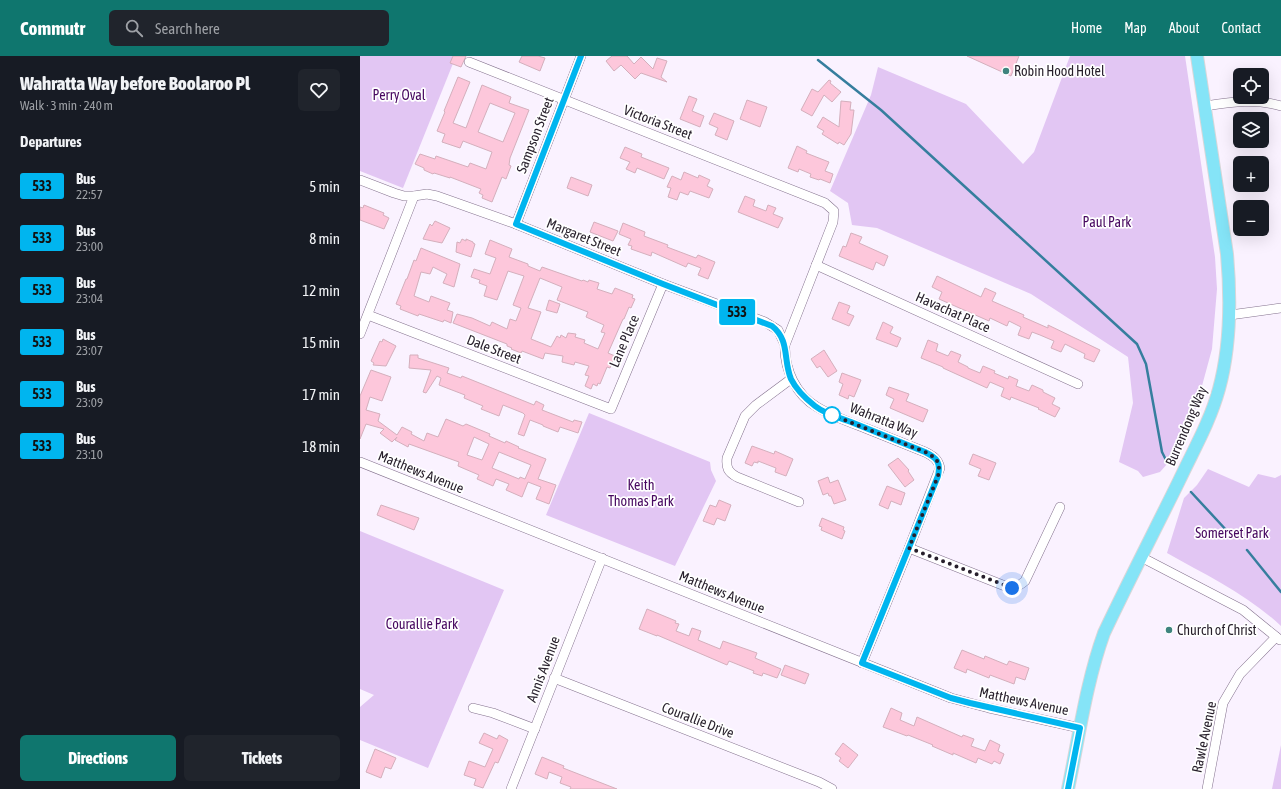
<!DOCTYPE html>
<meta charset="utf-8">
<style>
body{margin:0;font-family:"Asap Condensed",sans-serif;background:#20242c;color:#f1f3f6;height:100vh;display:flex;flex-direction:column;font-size:15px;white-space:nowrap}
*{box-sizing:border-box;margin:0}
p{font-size:13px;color:#9ea1a6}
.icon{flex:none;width:22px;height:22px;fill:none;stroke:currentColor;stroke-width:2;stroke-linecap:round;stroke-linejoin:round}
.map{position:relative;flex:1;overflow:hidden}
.side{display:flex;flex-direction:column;background:#171b24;width:360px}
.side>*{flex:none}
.badge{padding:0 8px;border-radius:3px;font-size:14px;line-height:26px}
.controls{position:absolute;left:873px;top:12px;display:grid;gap:8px}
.controls a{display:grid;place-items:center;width:36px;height:36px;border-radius:6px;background:#171b24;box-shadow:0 4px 16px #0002;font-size:20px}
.you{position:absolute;width:20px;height:20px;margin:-10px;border:3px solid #fff;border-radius:50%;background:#1a73e8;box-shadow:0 0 0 6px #1a73e833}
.map>.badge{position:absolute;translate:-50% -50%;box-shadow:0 0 0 2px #fff}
h2{padding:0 20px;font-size:15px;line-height:36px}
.round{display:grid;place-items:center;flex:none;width:42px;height:42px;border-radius:6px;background:#20242c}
.overview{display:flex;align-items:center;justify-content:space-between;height:68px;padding:0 20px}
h1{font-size:19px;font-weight:800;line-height:30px}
.button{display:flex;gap:8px;margin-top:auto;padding:8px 20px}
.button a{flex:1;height:46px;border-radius:6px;background:#0f766e;color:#fff;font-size:16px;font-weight:800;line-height:46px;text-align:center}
.button a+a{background:#20242c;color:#f1f3f6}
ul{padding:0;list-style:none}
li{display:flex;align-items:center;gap:12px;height:52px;padding:0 20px}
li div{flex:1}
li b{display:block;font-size:15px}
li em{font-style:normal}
li .badge{min-width:44px;font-weight:700;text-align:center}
header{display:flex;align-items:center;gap:24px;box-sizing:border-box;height:56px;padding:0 20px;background:#0f766e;color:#fff}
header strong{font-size:19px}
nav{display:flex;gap:22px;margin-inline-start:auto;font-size:14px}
.search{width:280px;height:36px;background:#20242c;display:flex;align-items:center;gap:10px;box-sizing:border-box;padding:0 14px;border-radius:6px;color:#9ea1a6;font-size:15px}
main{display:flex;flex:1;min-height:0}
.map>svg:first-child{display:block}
.green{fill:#e2c6f3}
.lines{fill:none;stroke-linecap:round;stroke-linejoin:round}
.stream{stroke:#367e9e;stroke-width:2.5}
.building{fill:#fdc7db;stroke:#d4afbc;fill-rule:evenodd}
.minor-casing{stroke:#84728e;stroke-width:10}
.major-casing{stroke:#d8d7d9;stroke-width:14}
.minor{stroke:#fff;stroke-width:9}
.major{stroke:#85e4f7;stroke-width:12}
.line-casing{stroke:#fff;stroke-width:9}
.line{stroke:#00b5ef;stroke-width:6}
.walk{stroke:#271f2b;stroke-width:4;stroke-dasharray:0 7.2}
.poi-dot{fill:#3e847e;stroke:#fff;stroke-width:1.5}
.stop-dot{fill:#fff;stroke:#00b5ef;stroke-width:2}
.labels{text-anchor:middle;stroke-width:3.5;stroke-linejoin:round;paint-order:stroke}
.poi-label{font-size:14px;fill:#271f2b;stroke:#fff;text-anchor:start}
.park-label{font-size:14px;fill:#470860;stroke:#fff}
.street-label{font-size:14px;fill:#271f2b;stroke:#fff}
</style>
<header>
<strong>Commutr</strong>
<div class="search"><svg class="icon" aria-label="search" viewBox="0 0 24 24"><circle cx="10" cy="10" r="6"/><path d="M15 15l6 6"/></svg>Search here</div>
<nav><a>Home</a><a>Map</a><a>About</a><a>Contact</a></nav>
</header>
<main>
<section class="side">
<div class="overview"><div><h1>Wahratta Way before Boolaroo Pl</h1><p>Walk · 3 min · 240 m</p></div><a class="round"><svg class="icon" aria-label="heart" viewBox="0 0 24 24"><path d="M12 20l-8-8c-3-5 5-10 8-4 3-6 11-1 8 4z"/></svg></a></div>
<h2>Departures</h2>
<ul>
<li><span class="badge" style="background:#00b5ef;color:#111">533</span><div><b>Bus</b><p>22:57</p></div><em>5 min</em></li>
<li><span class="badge" style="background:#00b5ef;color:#111">533</span><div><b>Bus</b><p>23:00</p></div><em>8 min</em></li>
<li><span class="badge" style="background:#00b5ef;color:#111">533</span><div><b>Bus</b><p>23:04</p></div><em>12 min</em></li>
<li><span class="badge" style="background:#00b5ef;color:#111">533</span><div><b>Bus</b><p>23:07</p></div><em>15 min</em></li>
<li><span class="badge" style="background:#00b5ef;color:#111">533</span><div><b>Bus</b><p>23:09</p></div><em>17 min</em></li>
<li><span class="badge" style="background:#00b5ef;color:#111">533</span><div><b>Bus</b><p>23:10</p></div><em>18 min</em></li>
</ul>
<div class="button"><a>Directions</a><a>Tickets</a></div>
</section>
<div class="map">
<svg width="921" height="733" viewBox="0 0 921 733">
<rect width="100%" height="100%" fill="#faf2ff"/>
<g class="green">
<path d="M0 0H96L43 132 0 115Z"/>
<path d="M710 0H825L855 201 857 233 852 293 833 363 823 379 816 398 800 416 783 421 778 415 759 406 773 347 768 301 671 238 517 172 492 169 488 147 470 135 511 39 518 11 606 48 663 108 674 96Z"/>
<path d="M229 357 350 406 351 414 356 425 315 510 186 459Z"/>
<path d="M848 413 889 431 898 418 915 422 921 419V570C888 539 846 519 807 497L824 442 837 429Z"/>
<path d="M0 475 144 534 68 712 0 684V651L14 639 0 633Z"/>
<path d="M921 689V733H912Z"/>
</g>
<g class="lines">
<g class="stream">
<path d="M458 4 521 54 777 288 786 308 802 396 807 406"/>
<path d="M831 436 868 476"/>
<path d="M887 494 921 536"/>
</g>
</g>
<g class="building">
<path d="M93 0H106L101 11 90 7Z"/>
<path d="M162 0H178L185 2 180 15 159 6Z"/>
<path d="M252 0H267L274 8 281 1 293 13 297 2 307 5 301 21 307 26 281 17 275 23 261 9 254 15 246 5Z"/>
<path d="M607 0H659L651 20Z"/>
<path d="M98 21 110 26 93 67 106 72 122 29 151 41 149 47 169 54 150 102 149 109 151 110 146 123 142 121 132 146 122 142 123 139 119 137 121 133 90 121V122L74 117 73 118 64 114V112L55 108 60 98 75 103 76 100 108 111 110 107 126 113 132 96 103 85 100 92 82 86 85 78 77 75 85 56 84 55ZM130 47 155 57 143 86 118 76Z"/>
<path d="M469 24 471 25 470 27 481 36 472 46 464 39 452 60 441 54 452 33 458 36Z"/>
<path d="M329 40 337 43 332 55 344 60 340 71 320 63Z"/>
<path d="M387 44 407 51 400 71 380 63Z"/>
<path d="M481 45 491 46 490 54H494L491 78 484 89 479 86 478 88 462 78 464 75 457 71 463 61 479 71Z"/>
<path d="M354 57 374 65 367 84 355 79 358 72 349 68Z"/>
<path d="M437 90 447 95 446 97 469 106 465 115 473 118 470 127 460 123 459 124 450 121 451 118 439 113 438 116 428 112Z"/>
<path d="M265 91 282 98 281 101 309 112 304 123 277 112 275 117 266 113 270 106 260 102Z"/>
<path d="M324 116 338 122 339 119 350 124 347 130 353 133 349 142 330 135 328 139 320 136 317 144 308 141 311 132 307 131 312 120 321 124Z"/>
<path d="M211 121 232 129 228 140 207 132Z"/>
<path d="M385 140 395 144 393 150 406 155 408 149 416 152 413 158 423 162 418 172 378 156Z"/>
<path d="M4 149 24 157 23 159 29 162 24 173 0 164V151L3 152Z"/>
<path d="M75 165 90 172 82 187 63 183 70 168 72 170Z"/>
<path d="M234 166 258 175 253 185 230 176Z"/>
<path d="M263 167 285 176 284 180 308 189 307 191 336 202 338 199 355 206 348 223 338 219 341 212 328 207 326 211 292 196 291 200 271 193 272 190 268 189 271 183 259 178Z"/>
<path d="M491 177 502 181 499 187 528 200 524 210 516 206 513 214 479 200 483 190 486 191Z"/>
<path d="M102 183 106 185V183L113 186V187L115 188 111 201 96 196 97 186 100 187Z"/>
<path d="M130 184 152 193 149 201 168 208V210L180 215 182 211 222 225 223 224 228 226 229 224 239 227 237 233 252 238 255 232 273 239 272 242 275 243 271 252 269 251 264 263H263L248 297 255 300 250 312 247 311 240 328 238 327 237 330 233 328 231 333 225 330 229 320 225 319 229 310 215 306 214 309 202 306 203 300 185 297 183 303 162 295 161 297 151 293 152 292 147 290V288L93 267 97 258 112 262 130 270 132 266 147 273 150 263 156 265 161 252 153 249 164 220 148 215 137 244 124 240 127 230 119 227 120 224 111 221 114 213 130 218 136 202 125 198ZM180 222 202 231 197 244 228 256 226 261 244 269 241 276 245 277 238 293 224 287 225 284 215 281 216 278 208 277 206 282 201 279 200 282 197 280 191 291 171 283 181 256 168 252Z"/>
<path d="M61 192 100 208 94 231 83 227 87 218 73 211 70 218 61 216 54 240 69 246 71 240 90 247 87 254 93 256 91 267 84 264 83 266 59 258 58 260 40 253 41 250 36 248 46 223H47L54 204 56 205Z"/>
<path d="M577 220 621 241 625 232 636 237 632 245 664 259 663 261 688 272V269L740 294 734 306 724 302 725 298 705 288 701 296 691 292 694 285 680 279 672 276 669 283 658 279 661 271 649 265 647 270 630 262 629 265 579 243 582 236 572 231Z"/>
<path d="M189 244 200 248 197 257 186 254Z"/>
<path d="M479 246 490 250 487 257 494 260 489 270 472 263Z"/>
<path d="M523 266 533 271 530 277 541 282 537 291 516 283Z"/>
<path d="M23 283 36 290 26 310 13 309 14 307 11 305 20 285 22 286Z"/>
<path d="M568 284 578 288 576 295 588 300 591 295 601 299 598 306 608 311V312L620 317 623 310 635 315 634 317 648 323 649 320 658 324 656 330 669 335 672 329 683 334V336L695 342 692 348 700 352 695 361 678 353 679 352 651 341 650 344 641 340 644 332 630 326 627 332 583 312V311L561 302Z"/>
<path d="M464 294 477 315 468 321 460 310 457 312 451 303Z"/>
<path d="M50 299H58V302L89 312 87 317 101 322 102 320 174 349 176 345 184 349 182 354 213 366 214 364 222 366 218 377 200 371 198 376 183 370V369L170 364 164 380 158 378 165 359 163 357 143 349 139 360 121 353 123 350 104 342 105 339 79 329 81 322 77 320 66 337 63 336 71 314 49 312Z"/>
<path d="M11 314 31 321 22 345 10 341 6 354 20 358 18 365 37 379 42 371 52 376 51 378 64 385 67 377 78 381 86 363 103 370 106 368 130 378 129 380 145 387 146 385 159 391 158 392 186 403 178 423 196 429 189 448 176 443 181 431 168 426 162 441 146 434 149 428 136 423 133 430 117 423 119 419 98 410 99 406 49 388 48 391 35 384 37 381 32 386 20 377 24 373 6 368 0 383V340ZM114 381 129 388 122 404 107 399ZM139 396 171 409 165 423 160 421 159 423 132 412Z"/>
<path d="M482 317 501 324 494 341 489 339 488 343 479 339 483 328 479 326Z"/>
<path d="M529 331 549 338 546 345 568 354 563 366 530 352 534 343 526 339Z"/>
<path d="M392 390 414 398 415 395 433 403 426 420 415 416 416 412 398 405V407L394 406 392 410 385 407Z"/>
<path d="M613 398 636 407 629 424 618 420 621 413 609 408Z"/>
<path d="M538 402 549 414 548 415 554 424 545 431 528 409Z"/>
<path d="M468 421 470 427 478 424 486 444 474 448 471 440H469L468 437 463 439 458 425Z"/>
<path d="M527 430 545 437 541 449 531 445 528 453 519 449Z"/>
<path d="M359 444 371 449 365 465 357 462 354 469 343 465 350 449 356 451Z"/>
<path d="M21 449 59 462 54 474 17 459Z"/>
<path d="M462 462 484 471 483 474 485 475 482 483 461 474 462 471 459 470Z"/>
<path d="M287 553 316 565 315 567 319 568 316 575 329 580 332 572 341 575 338 584 360 593 363 585 397 597 395 602 421 613 417 622 403 617 402 620 393 617 394 615 369 605 367 609 297 579V580L279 573Z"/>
<path d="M602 594 624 603 625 600 647 609 649 605 669 612 665 624 656 621 654 628 630 619 629 622 607 613 606 617 594 612Z"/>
<path d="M425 609 449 618 445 628 421 619Z"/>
<path d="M531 652 542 657 540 664 554 670 557 661 602 681 603 679 614 683 611 690 625 695 630 684 640 689 638 695 644 698 640 708 634 705 632 708 618 702 616 707 593 697V699L572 690 573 689 548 679 547 680 523 671Z"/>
<path d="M124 677 137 683 139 679 148 684 138 707 135 706 123 732 114 729 116 723 104 719 109 705 125 711 133 693 119 687Z"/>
<path d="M483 687 498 699 488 712 479 705 481 702 475 698Z"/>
<path d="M15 693 36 702 31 713 25 711 21 722 6 716Z"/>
<path d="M182 701 204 710 203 712 257 733H210L211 731 200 727 202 721 189 716 187 723 175 718Z"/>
</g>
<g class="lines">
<defs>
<g id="minor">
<path d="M109 6 465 147 474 155 473 166 425 289C424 313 436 339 457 351 472 360 489 366 505 372 525 380 545 388 565 396 573 400 578 403 580 412L549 492 502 607"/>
<path d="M845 50C871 46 895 42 921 50"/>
<path d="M0 124 34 137 44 140H54L67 138 77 140 156 168 303 228 405 266 418 274 425 289"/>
<path d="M156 168 221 0"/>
<path d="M456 209 718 328"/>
<path d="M8 259 251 353 303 228"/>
<path d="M870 259 921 252"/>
<path d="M0 278 54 140"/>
<path d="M431 323 396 349 385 360 367 402C366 412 368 416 377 421L439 446"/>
<path d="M0 406 591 642 629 652 720 672"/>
<path d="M549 492 645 530C654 532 658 531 665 525L700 451"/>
<path d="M781 501 883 554 920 584"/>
<path d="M194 622 459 726 472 733"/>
<path d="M113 652 133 657 175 673"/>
<path d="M151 733 242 502"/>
<path d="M847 733 863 647 880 618 916 581"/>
</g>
<path id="major" d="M708 733C719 681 726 627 744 577 768 526 794 476 819 425 833 395 850 366 859 333 871 289 871 243 867 198L837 0"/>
</defs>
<use href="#minor" class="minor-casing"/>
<use href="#major" class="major-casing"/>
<use href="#minor" class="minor"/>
<use href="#major" class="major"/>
</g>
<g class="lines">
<defs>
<path id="line" d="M221 0 156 168 303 228 412 270C430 284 423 304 431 323 436 333 446 343 455 350 465 358 480 362 491 366 516 376 540 386 565 396 577 402 581 406 578 420L502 607 591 642 610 647 720 672 708 733"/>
</defs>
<use href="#line" class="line-casing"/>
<use href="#line" class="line"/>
<path class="walk" d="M472 359 565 396C577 402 581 406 578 420L549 492 652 532"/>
</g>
<g class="poi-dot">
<circle cx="646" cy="15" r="4"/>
<circle cx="809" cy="574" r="4"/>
</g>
<circle class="stop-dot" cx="472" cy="359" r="8"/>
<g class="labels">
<g class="poi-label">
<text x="654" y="20">Robin Hood Hotel</text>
<text x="817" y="579">Church of Christ</text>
</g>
<g class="park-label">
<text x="39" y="44">Perry Oval</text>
<text x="747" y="171">Paul Park</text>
<text x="281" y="434">Keith<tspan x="281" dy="16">Thomas Park</tspan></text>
<text x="872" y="482">Somerset Park</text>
<text x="62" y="573">Courallie Park</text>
</g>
<g class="street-label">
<text transform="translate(298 66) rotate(21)" y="5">Victoria Street</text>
<text transform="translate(175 79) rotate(-69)" y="5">Sampson Street</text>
<text transform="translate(224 181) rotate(22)" y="5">Margaret Street</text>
<text transform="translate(593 256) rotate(24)" y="5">Havachat Place</text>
<text transform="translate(264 285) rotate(-67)" y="5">Lane Place</text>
<text transform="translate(134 293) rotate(21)" y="5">Dale Street</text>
<text transform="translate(524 364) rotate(22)" y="5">Wahratta Way</text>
<text transform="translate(826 370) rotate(-67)" y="5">Burrendong Way</text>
<text transform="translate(61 416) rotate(22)" y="5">Matthews Avenue</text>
<text transform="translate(362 536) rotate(22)" y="5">Matthews Avenue</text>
<text transform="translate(183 613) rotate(-69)" y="5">Annis Avenue</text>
<text transform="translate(664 645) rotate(12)" y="5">Matthews Avenue</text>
<text transform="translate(338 664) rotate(21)" y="5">Courallie Drive</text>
<text transform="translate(844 681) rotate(-78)" y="5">Rawle Avenue</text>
</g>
</g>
</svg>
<div class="controls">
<a><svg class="icon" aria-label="locate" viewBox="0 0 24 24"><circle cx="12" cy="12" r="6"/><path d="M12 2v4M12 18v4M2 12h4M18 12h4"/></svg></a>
<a><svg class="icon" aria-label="layers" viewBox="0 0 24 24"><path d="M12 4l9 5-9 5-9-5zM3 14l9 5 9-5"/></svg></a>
<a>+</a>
<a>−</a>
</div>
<div class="you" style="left:652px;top:532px"></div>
<b class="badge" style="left:377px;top:256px;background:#00b5ef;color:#111">533</b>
</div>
</main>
